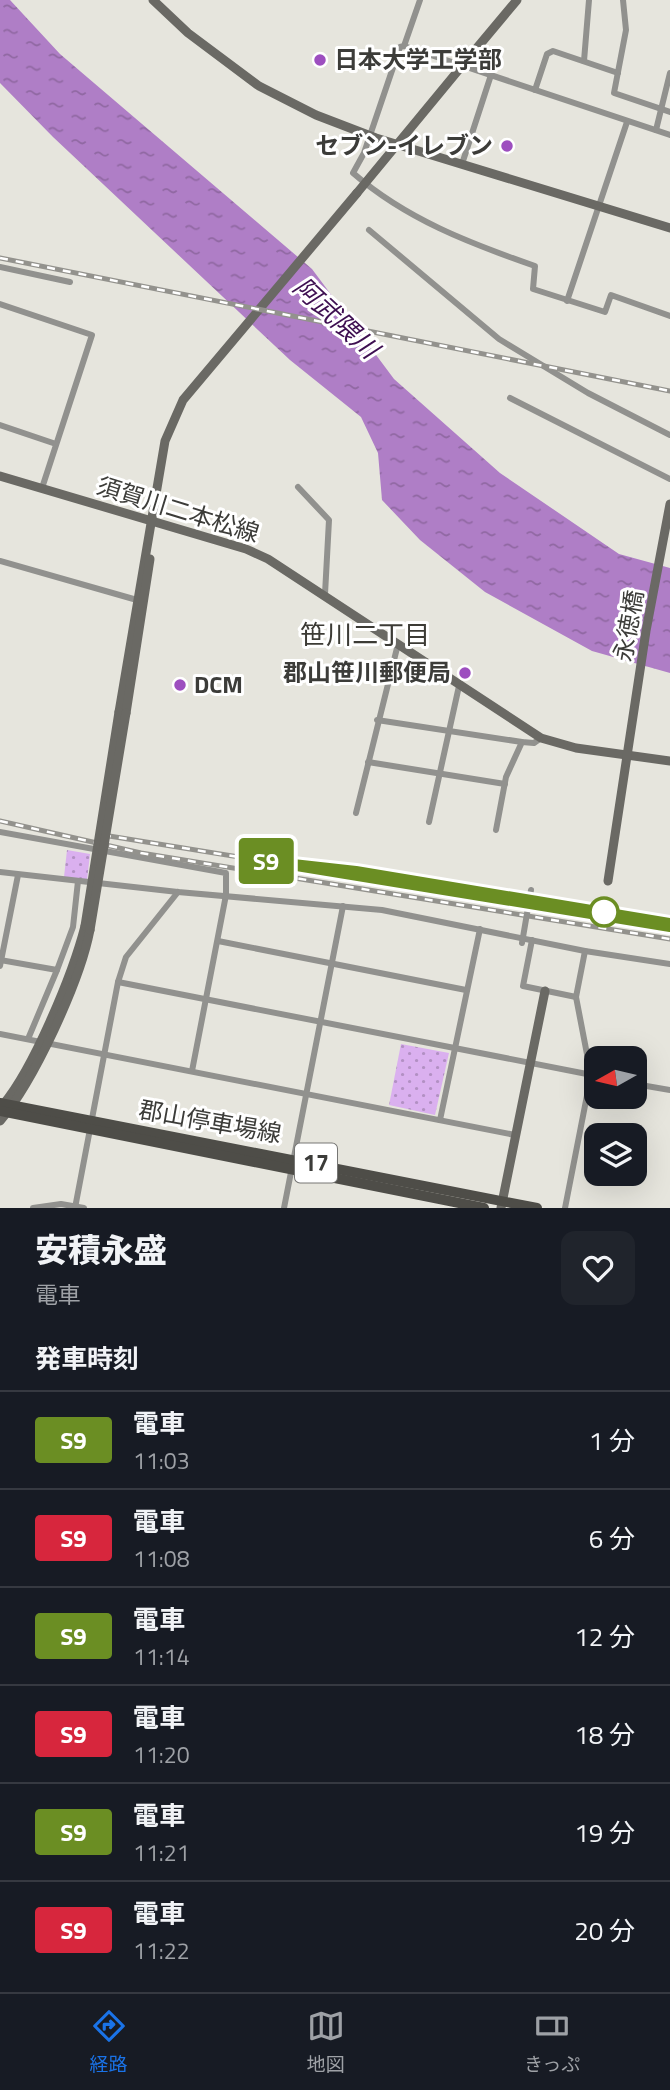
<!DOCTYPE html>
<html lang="ja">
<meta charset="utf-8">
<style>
body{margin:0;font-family:"Titillium Web","Noto Sans JP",sans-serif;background:#20242c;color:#f1f3f6;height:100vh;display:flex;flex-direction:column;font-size:26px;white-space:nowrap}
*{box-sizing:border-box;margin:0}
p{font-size:23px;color:#9ea1a6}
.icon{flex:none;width:38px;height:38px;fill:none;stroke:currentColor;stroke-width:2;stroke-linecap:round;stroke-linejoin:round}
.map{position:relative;height:1208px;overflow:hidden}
.side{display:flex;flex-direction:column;background:#171b24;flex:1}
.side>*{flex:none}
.badge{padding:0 14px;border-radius:5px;font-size:24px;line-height:46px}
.needle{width:46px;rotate:262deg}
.buttons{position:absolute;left:584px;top:1046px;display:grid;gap:14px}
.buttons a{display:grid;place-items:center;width:63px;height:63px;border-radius:14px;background:#171b24;box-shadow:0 7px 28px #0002;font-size:35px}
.map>.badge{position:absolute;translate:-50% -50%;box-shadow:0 0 0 4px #fff}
h2{padding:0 35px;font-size:26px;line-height:63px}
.round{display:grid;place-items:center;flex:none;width:74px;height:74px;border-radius:14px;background:#20242c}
.summary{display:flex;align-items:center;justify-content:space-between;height:119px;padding:0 35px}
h1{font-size:33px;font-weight:800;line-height:52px}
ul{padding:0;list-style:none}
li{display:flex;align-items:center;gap:21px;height:98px;padding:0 35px;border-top:2px solid #363941}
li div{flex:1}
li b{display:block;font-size:26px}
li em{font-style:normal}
li .badge{min-width:77px;font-weight:700;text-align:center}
.dock{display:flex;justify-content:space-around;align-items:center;height:98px;border-top:2px solid #363941;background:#171b24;font-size:19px;color:#9ea1a6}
.dock a{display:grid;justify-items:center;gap:4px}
.dock .on{color:#1a73e8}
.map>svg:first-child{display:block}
.green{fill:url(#green-dots)}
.water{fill:url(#water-ripples)}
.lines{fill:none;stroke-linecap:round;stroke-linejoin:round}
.street{stroke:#91918e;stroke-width:6}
.secondary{stroke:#6a6964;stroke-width:9}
.primary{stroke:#4e4d48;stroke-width:10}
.rail-casing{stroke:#93928d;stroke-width:5}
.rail{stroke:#fff;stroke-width:2.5;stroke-dasharray:8;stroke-linecap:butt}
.street-bridge{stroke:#91918e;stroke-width:6}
.secondary-bridge{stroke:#6a6964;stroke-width:9}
.line-casing{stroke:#fff;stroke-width:16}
.line{stroke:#6b8e23;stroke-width:10}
.poi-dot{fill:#9d4ebf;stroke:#fff;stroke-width:2.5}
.stop-dot{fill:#fff;stroke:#6b8e23;stroke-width:3.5}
.labels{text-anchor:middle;stroke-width:6;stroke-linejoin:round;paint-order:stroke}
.shield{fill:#fff;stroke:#767674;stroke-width:2}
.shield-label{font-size:23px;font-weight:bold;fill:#3c3c39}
.poi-label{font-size:24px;font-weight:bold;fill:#3c3c39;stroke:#fff;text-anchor:start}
.street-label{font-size:24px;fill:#3c3c39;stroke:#fff}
.water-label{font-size:26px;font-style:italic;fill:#3e0f51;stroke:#fff}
.neighbourhood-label{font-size:26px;fill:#3c3b35;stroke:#fff}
</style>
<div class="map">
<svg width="670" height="1208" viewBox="0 0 670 1208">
<defs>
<pattern id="green-dots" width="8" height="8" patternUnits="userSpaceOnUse" patternTransform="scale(1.75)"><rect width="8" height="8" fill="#dab0ef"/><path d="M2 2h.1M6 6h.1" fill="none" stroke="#b290c3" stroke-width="1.8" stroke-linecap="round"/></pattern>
<pattern id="water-ripples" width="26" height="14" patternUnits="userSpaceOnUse" patternTransform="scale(1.75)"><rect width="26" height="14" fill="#af7ec6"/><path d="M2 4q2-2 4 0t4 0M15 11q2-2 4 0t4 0" fill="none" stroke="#9068a2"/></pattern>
</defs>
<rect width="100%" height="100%" fill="#e6e5dd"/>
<g class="green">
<path d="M67 850 90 854 87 880 64 877Z"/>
<path d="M401 1044 449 1053 435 1115 389 1105Z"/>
</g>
<path class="water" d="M0 0H10L60 54 312 269 394 379 500 473 619 554 670 568V673L592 651 485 592 420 540 382 500 378 453 361 417 290 360 53 137 0 83Z"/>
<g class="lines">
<g class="street">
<path d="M420 0 404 46 400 47 364 153 353 173C406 219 469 243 535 266L533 289 605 312 611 295 670 316"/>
<path d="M623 0 626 30 614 93 670 112"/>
<path d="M404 46 670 135"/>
<path d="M584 61 589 0"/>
<path d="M535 90 547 54 553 51 618 73"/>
<path d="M656 130 670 73"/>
<path d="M462 164 491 75"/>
<path d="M369 230 499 339 588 393 670 435"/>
<path d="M0 267 70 282"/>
<path d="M567 301 627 122"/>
<path d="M0 304 92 335 42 488"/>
<path d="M510 398 670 479"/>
<path d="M0 425 56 444"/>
<path d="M298 487 329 520 325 594"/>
<path d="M0 561 137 600"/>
<path d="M377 720 522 742 534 743 541 738"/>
<path d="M368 762 505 784"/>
<path d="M356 813 398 644"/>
<path d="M429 822 459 686"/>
<path d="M496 830 506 777 522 742"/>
<path d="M0 832 226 873V895L192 1071"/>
<path d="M0 872 178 892 382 910 585 951 670 964"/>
<path d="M532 940 523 986 576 997 585 951"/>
<path d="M218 941 466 990"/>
<path d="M0 960 57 970 28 1039"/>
<path d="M0 966 18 875"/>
<path d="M57 970 73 927 78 881"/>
<path d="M118 982 597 1076"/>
<path d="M0 1034 515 1135"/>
<path d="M635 1084 670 1090"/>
<path d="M440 1120 480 929"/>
<path d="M33 1208 61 1204 84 1208"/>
<path d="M75 1208 118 982 126 957 178 892"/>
<path d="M284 1208 343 906"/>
<path d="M565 1208 591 1075 576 997"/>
</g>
<g class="secondary">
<path d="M153 0 188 33 259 86 316 115 376 138 670 228"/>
<path d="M466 61 517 0"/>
<path d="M0 476 246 549 268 559 541 738 576 748 670 761"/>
<path d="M119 712 165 441 183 400 357 193"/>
<path d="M126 713 150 559"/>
<path d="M608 881 646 631 670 504"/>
<path d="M0 1108C32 1073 73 973 85 926"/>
<path d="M0 1121C34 1081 80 982 90 930"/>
<path d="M501 1208 545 991"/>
</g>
<g class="primary">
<path d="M0 1103 537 1208"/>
<path d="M0 1111 484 1208"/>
</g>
<defs>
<g id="rail">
<path d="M0 258 670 391"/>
<path d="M0 821 141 853 670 939"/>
<path d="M103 835 670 927"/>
</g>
</defs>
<use href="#rail" class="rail-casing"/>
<use href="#rail" class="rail"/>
<path class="street-bridge" d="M522 943 531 890"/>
<g class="secondary-bridge">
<path d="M357 193 466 61"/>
<path d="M85 926 119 712"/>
<path d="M90 930 126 713"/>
</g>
</g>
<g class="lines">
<defs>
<path id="line" d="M670 923 356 871 266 861 670 927"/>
</defs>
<use href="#line" class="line-casing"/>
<use href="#line" class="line"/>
</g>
<g class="poi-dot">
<circle cx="320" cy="60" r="7"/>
<circle cx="507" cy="146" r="7"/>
<circle cx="465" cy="673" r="7"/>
<circle cx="180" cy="685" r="7"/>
</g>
<circle class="stop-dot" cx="604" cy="912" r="14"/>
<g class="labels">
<rect class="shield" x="295" y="1143.5" width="42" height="39" rx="5"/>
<g class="shield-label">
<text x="316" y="1171">17</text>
</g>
<g class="poi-label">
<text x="334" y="68">日本大学工学部</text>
<text x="493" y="154" text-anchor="end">セブン-イレブン</text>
<text x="451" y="681" text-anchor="end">郡山笹川郵便局</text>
<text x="194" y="693">DCM</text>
</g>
<g class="street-label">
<text transform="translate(178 510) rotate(17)" y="8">須賀川二本松線</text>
<text transform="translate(629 626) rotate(-80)" y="8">永徳橋</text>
<text transform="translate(210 1122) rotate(10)" y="8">郡山停車場線</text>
</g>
<g class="water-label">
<text transform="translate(336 318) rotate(43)" y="9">阿武隈川</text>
</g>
<g class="neighbourhood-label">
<text x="365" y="644">笹川二丁目</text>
</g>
</g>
</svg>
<div class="buttons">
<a><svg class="needle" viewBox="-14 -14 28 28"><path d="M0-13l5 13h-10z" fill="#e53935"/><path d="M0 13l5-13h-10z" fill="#9ea1a6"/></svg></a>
<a><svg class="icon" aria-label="layers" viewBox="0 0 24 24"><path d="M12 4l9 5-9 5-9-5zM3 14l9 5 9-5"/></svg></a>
</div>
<b class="badge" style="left:266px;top:861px;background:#6b8e23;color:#fff">S9</b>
</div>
<section class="side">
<div class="summary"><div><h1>安積永盛</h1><p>電車</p></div><a class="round"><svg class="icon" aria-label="heart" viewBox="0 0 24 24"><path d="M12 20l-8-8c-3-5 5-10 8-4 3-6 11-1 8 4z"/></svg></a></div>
<h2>発車時刻</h2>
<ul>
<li><span class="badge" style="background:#6b8e23;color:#fff">S9</span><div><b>電車</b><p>11:03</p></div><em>1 分</em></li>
<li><span class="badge" style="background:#d7263d;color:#fff">S9</span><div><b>電車</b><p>11:08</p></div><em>6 分</em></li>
<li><span class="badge" style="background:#6b8e23;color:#fff">S9</span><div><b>電車</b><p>11:14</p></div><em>12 分</em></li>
<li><span class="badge" style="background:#d7263d;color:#fff">S9</span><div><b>電車</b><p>11:20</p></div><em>18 分</em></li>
<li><span class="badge" style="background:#6b8e23;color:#fff">S9</span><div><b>電車</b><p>11:21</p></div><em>19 分</em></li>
<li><span class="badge" style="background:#d7263d;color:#fff">S9</span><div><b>電車</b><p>11:22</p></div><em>20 分</em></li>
</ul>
</section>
<nav class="dock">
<a class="on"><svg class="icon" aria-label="directions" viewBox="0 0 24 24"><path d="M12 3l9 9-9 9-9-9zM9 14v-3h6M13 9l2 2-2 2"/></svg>経路</a>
<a><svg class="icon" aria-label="map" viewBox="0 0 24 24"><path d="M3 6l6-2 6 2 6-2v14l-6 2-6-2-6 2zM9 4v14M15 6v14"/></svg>地図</a>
<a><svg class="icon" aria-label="tickets" viewBox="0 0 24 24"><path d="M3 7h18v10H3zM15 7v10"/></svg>きっぷ</a>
</nav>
